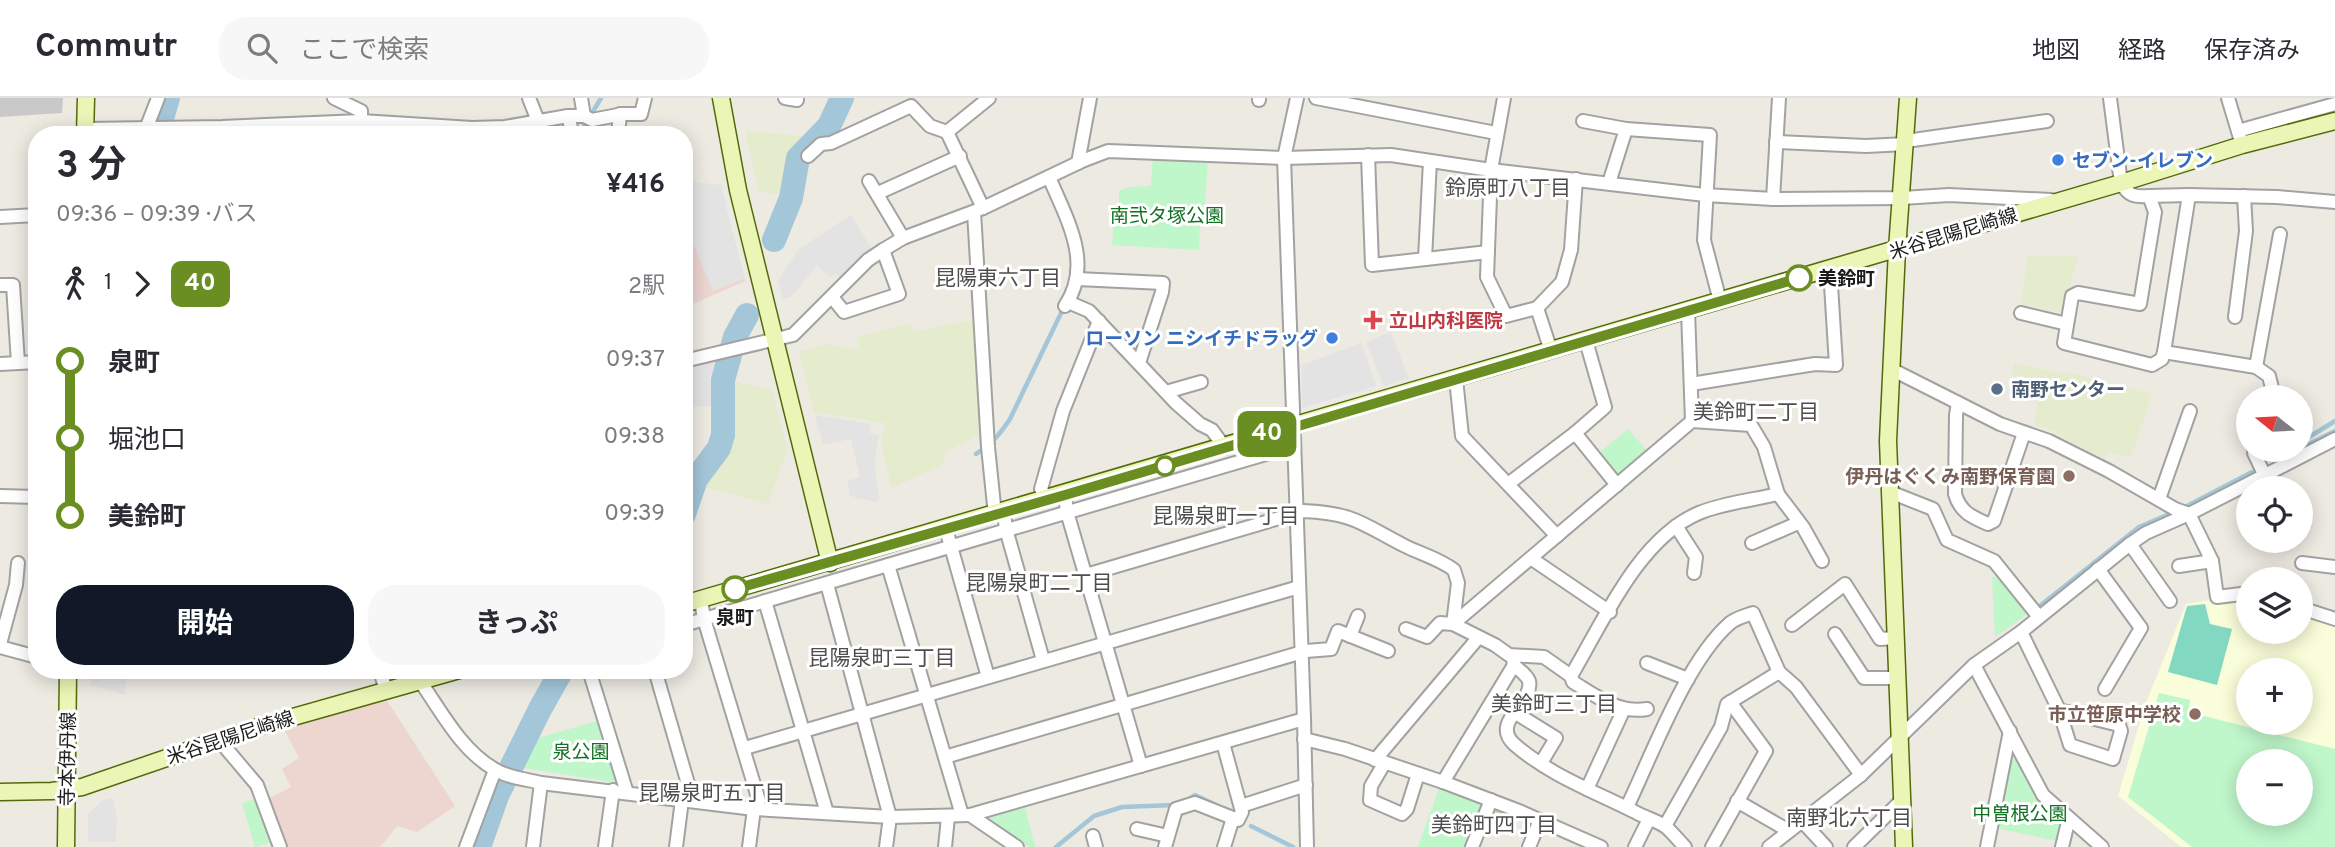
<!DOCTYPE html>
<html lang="ja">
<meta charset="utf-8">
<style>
body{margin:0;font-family:Overpass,"Noto Sans JP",sans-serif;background:#f7f7f7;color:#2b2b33;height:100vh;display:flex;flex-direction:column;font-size:26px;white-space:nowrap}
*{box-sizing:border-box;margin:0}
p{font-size:23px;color:#7c7c81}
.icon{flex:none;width:38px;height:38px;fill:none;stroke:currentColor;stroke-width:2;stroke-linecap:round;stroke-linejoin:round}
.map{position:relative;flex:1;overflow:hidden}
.drawer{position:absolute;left:28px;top:28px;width:665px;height:553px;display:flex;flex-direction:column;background:#fff;border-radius:28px;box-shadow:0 4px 18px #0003}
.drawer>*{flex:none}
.badge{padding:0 14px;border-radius:10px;font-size:24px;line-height:46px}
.needle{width:46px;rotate:288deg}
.buttons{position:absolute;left:2236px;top:287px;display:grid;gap:14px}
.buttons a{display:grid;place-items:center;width:77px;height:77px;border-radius:50%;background:#fff;box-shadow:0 4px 18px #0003;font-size:35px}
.map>.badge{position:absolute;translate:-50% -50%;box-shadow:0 0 0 4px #fff}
.legs{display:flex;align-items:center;gap:10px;height:77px;padding:0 28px;font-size:23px}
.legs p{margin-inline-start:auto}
.head{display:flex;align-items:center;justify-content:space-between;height:119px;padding:0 28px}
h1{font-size:38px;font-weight:700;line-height:52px}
.button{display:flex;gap:14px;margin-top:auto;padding:14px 28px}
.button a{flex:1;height:80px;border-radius:28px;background:#111827;color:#fff;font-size:28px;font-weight:700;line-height:80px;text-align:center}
.button a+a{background:#f7f7f7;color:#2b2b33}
ul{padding:0 28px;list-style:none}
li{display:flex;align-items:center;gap:24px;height:77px;font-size:26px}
li i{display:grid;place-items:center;width:10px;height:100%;margin:0 9px;background:currentColor}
li i::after{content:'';width:18px;height:18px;margin:-9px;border:5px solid;border-radius:50%;background:#fff}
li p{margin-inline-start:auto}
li:first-child i{background:linear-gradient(#0000 50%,currentColor 0)}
li:last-child i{background:linear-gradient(currentColor 50%,#0000 0)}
header{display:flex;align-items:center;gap:42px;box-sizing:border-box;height:98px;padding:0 35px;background:#fff;border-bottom:2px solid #e1e1e2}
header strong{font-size:33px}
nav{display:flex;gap:38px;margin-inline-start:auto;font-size:24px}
.search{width:490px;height:63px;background:#f7f7f7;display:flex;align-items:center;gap:18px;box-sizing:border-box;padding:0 24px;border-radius:28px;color:#7c7c81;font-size:26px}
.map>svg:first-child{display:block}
.commercial{fill:#edd5d0}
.education{fill:#f9fdd9;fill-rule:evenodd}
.religious{fill:#c9c9c9}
.farmland{fill:#e5ebcd}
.grass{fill:#bfe5a9}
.park{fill:#bff6ca;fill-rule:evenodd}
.pitch{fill:#82d8c1}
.parking{fill:#e3e3e3}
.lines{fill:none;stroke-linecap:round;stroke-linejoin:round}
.stream{stroke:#a3c6d8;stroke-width:4.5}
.river{stroke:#a3c6d8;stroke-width:24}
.street-casing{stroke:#a2a2a2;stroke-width:16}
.secondary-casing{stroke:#546a0a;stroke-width:19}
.street{stroke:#fff;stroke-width:12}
.secondary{stroke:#eaf5b6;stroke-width:16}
.line-1-casing{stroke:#fff;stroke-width:16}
.line-1{stroke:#6b8e23;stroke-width:10}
.shop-dot{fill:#3f7fe0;stroke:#fff;stroke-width:2.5}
.stop-1-dot{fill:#fff;stroke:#6b8e23;stroke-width:3.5}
.health-dot{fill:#e0444e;stroke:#fff;stroke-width:2.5}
.service-dot{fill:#5c6f8a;stroke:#fff;stroke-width:2.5}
.education-dot{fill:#8d6e63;stroke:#fff;stroke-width:2.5}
.labels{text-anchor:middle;stroke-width:6;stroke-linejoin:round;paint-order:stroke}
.shop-label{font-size:19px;font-weight:bold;fill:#366cbe;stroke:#fff;text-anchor:start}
.park-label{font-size:19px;fill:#117224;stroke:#fff}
.street-label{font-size:19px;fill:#1b1b1b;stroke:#fff}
.stop-label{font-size:19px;font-weight:bold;fill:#1b1b1b;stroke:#fff;text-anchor:start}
.health-label{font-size:19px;font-weight:bold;fill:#be3a42;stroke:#fff;text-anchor:start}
.service-label{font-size:19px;font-weight:bold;fill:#4e5e75;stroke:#fff;text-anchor:start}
.education-label{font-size:19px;font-weight:bold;fill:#785e54;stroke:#fff;text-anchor:end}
.neighbourhood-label{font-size:21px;fill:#4e4e4e;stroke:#fff}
</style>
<header>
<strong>Commutr</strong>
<div class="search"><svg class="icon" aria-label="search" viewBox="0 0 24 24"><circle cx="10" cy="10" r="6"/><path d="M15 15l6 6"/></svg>ここで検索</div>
<nav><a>地図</a><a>経路</a><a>保存済み</a></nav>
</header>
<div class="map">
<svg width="2335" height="749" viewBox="0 0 2335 749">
<rect width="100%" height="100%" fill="#eceae1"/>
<g class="commercial">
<path d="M684 111 728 118 745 183 684 210Z"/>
<path d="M386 601 455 708 417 734 397 728 380 749H288L270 700 291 689 282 671 299 660 284 631Z"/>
</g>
<g class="education">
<path d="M368 29 442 32 444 37H201Z"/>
<path d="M2249 498V534H2301V514L2335 524V749H2181L2118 698 2145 607 2186 506 2209 502 2212 507 2226 505 2228 501ZM2249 572H2301V625H2249ZM2249 663H2301V716H2249Z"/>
</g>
<path class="religious" d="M0 0H63L62 15 0 19Z"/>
<g class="farmland">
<path d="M745 33 802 38 806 44 794 57 790 66 786 98 759 93Z"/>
<path d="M2028 157 2078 159 2062 215 2021 206Z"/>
<path d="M975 221 981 336 942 355 945 365 892 390 881 344 885 325 814 314 799 254 825 246 861 252 855 240 911 225 914 234Z"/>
<path d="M2014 265 2061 275 2066 274 2152 296 2131 359 2108 354 2105 361 2058 337 2055 333 2034 327 2041 281 2012 277Z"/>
<path d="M728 282 772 292 787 352 768 406 699 387 701 380 720 360 725 348 727 331 725 307Z"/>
</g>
<path class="grass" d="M1497 710 1516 717 1510 731 1488 723 1492 712Z"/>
<g class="park">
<path d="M1153 56 1208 58 1204 121 1200 122 1199 152 1112 147 1115 112 1119 110V93L1129 89 1151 88Z"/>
<path d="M1628 331 1648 354 1619 379 1597 357Z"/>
<path d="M1992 479H2001L2030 514 1995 539Z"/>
<path d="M2159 595 2190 602 2188 614 2335 651V749H2192L2128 699ZM2301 663V716H2249V663Z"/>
<path d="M597 623 616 681 612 684 524 670 538 640Z"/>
<path d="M2018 660C2024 673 2029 691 2038 702 2054 723 2063 709 2057 743L1996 730 2009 663Z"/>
<path d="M1440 688 1479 703 1482 708 1466 749H1418Z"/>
<path d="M256 701 271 744 255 749 242 705Z"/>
<path d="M1025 709 1035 749H1030L987 721Z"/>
</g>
<path class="pitch" d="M2205 506 2210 526 2232 531 2217 587 2168 574 2187 508Z"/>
<g class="parking">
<path d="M684 83 721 87 744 181 713 193 684 124Z"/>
<path d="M851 117 872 151 841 180 835 175 830 179 817 167 791 199 783 201 778 183 799 151Z"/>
<path d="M1391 234 1409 281 1401 282 1384 289 1366 244Z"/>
<path d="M1361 245 1376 288 1302 310V267Z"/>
<path d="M726 259 720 283 718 308 684 309V267Z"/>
<path d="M815 317 871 326 869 335 879 337 874 365 879 401 874 404 850 398 847 383 860 379 851 341 823 347Z"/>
<path d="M92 572H128L124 597 91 587Z"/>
<path d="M113 700 117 720 116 744 88 743V716L103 702Z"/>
</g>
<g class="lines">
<g class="stream">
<path d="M579 37 601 0"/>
<path d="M2301 344 2335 323"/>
<path d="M2301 350 2335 333"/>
<path d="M976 356C991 347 1000 336 1010 321L1064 209"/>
<path d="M2278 356 2286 352"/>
<path d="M2282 359 2297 352"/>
<path d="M2187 408 2252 374"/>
<path d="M2041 507 2139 429 2167 417"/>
<path d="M1189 701 1195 697 1218 708"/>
<path d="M1251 728 1293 749"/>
<path d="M1056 749 1094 718 1122 709 1175 707"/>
</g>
<g class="river">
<path d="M157 37 168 0"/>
<path d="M774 142 791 100 798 60 829 28 842 0"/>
<path d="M684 416 696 381 719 350 723 337V282L735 239 747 217"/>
<path d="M479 749 497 698 540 611 562 572"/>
</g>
<defs>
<g id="street">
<path d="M334 0 361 13V23"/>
<path d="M529 0 538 23"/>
<path d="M581 0 584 18"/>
<path d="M785 0 797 2V0"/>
<path d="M1297 0 1284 60 1304 621"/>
<path d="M1316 0 1496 35"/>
<path d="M1504 0 1491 72 1487 179 1506 218 1537 210"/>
<path d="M2110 0 2121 85C2129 98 2134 99 2149 98L2155 114 2140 206 2078 195 2072 198 2064 245 2152 267 2162 261 2164 254"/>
<path d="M2228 0 2240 40"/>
<path d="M1259 2V0"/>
<path d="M568 18 573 37"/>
<path d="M1583 23 1626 31 1609 85"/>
<path d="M85 31 222 29 361 23 472 30 505 29 568 18H584L592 22 623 16H641L645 0"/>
<path d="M146 31 158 0"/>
<path d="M1626 31 1710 37 1704 142 1720 203"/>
<path d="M2238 33 2335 6"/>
<path d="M947 34 989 0"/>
<path d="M618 37 620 16"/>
<path d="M1906 43 2047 23"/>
<path d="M1776 44 1866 48 1906 46"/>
<path d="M1368 57 1372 167 1488 154"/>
<path d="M808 58 821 46 831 45 911 8 930 28 947 34 983 110"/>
<path d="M1078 65 1090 0"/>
<path d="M1049 79C1066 120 1094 165 1065 208"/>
<path d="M869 83 903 140"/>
<path d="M878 95 960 58"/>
<path d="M2149 98 2189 97"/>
<path d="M1773 101 1779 0"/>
<path d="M974 114 988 349 995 417"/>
<path d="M0 119 37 117"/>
<path d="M1425 161 1430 63"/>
<path d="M1077 181 1163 185 1162 194 1139 265"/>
<path d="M0 187H13L18 265"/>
<path d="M832 199 844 214 899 196 883 152"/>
<path d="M1068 204 1089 213 1176 305 1200 326 1212 332 1225 350"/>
<path d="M1688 213 1692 323"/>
<path d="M2021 215 2067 226"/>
<path d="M2235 219 2246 133 2244 98"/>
<path d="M1551 253 1537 210 1562 184 1571 152 1576 81"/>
<path d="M684 263 793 237 868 162 883 152 903 140 983 110 1082 63 1108 53 1284 60 1391 57 1491 72 1705 97 1773 101 1902 100 1949 97 2051 102"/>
<path d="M0 266 37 264"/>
<path d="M2256 269 2280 136"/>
<path d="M1891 271 2000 326 2049 343 2109 373 2175 411 2189 416 2212 463 2217 499 2249 495"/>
<path d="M1456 281 1462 338 1557 438"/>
<path d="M1691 286 1815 266 1836 267 1830 171"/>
<path d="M1166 294 1201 284"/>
<path d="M2269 299 2272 290 2269 278 2256 269 2164 254 2189 97 2277 99 2335 104"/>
<path d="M1958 305 1956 317 1955 396C1960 414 1972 419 1988 426L1994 423 2024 335"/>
<path d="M1575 335 1617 387"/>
<path d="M2255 352 2254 355 2264 376"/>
<path d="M1508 386 1575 335 1605 309 1586 243"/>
<path d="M1890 394 1933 411 1947 442 1994 463 2039 519"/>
<path d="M1778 396 1803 429 1822 463"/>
<path d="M1065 397 1067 414 1141 668"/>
<path d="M0 398 37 399"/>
<path d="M2159 401 2190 313"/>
<path d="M1047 402 1041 391 1063 313 1099 223"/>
<path d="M1004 415 1006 431 1043 562"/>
<path d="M1676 428 1696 459 1694 475"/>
<path d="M946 431 988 579"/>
<path d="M1752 445 1798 425"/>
<path d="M2130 446 2170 503"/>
<path d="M1532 461 1610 514"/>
<path d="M2302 465 2335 469"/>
<path d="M2179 468 2212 463"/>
<path d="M2098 471 2141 530 2105 591"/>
<path d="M1086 477 1303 413C1354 415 1362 426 1405 448 1421 456 1440 461 1454 472L1458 485 1453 526 1692 323 1751 327 1764 349 1778 396C1753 402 1723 405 1699 415 1639 440 1603 524 1571 578L1544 559 1509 557 1495 547 1453 526 1440 525 1427 539 1406 531"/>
<path d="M827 486 890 719 886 749"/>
<path d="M701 502 704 521 759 703 754 711 749 749"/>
<path d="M765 503 827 715"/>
<path d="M2301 510 2335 521"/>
<path d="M684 527 888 467"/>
<path d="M1792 527 1845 486 1880 541 1896 540"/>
<path d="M2021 534 2059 612 2070 647 2113 661 2121 633 2119 627 2059 612"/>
<path d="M1835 536 1864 580H1898"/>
<path d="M1350 538 1358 518"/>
<path d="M0 546 16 487 18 465"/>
<path d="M0 549 37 559"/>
<path d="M1647 565 1688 581"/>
<path d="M1514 567C1519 572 1527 577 1529 583 1534 604 1490 624 1514 646 1549 677 1596 694 1637 715 1646 720 1658 723 1666 729 1673 735 1679 743 1685 749"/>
<path d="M1974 567 2043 697 2102 749"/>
<path d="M380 572 386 593"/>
<path d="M589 572 627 695"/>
<path d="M655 572 693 703"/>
<path d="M1571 578 1573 584C1596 598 1619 616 1647 611"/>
<path d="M420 583C441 613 461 652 494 671 508 680 526 681 541 685L754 711 890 719 970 717 1304 621 1307 749"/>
<path d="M1514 614 1556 640 1541 665"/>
<path d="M1304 641 1345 651 1443 684 1519 713 1601 749"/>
<path d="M219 642 257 687 280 749"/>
<path d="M745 650 1299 489"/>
<path d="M945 659 1306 553 1331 551 1338 533 1388 553"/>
<path d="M1375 662 1478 540"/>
<path d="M1384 666 1371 688 1370 702 1402 716 1407 711 1418 676"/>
<path d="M1443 684 1514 567 1513 561"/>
<path d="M1587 691 1624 611"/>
<path d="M1737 703 1789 733"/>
<path d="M1241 708 1306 687"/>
<path d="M1627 709C1652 657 1686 564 1729 526 1735 520 1745 518 1753 515L1779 574 1796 589 1861 677"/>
<path d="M962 717 888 467 1293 348"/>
<path d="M970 717 1017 749"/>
<path d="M1802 723 1826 749"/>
<path d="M1665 728 1721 629 1727 606 1779 574"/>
<path d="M1137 731 1168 738"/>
<path d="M1093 738 1096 749"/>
<path d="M466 749 495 672"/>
<path d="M533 749 541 685"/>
<path d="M605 749 613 692"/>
<path d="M676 749 682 702"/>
<path d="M945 749 948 719"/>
<path d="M1165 749 1176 711 1195 705 1238 722 1242 714 1223 645"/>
<path d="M1224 749 1233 720"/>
<path d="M1472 749 1491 702"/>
<path d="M1529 749 1540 722"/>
<path d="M1635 749 1649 721"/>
<path d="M1712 749 1766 653 1730 604"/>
<path d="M1769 749 1861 677 1974 567 2021 534 2130 446 2146 435 2189 416 2335 341"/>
<path d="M1854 749 1902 702"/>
<path d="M1987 749 2010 633"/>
<path d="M2062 749 2069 720"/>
</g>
<g id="secondary">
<path d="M721 0 738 92 830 465"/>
<path d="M85 37 86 0"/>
<path d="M684 506C1164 369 1641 222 2121 85L2242 47 2335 23"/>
<path d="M0 694 52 693 82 689 254 630 459 572"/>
<path d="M66 749 68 572"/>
<path d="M1904 749 1888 343 1897 151 1908 0"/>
</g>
</defs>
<use href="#street" class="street-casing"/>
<use href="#secondary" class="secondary-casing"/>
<use href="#street" class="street"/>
<use href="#secondary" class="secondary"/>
</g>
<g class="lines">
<defs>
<path id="line-1" d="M735 491 1065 397 1799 180"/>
</defs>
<use href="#line-1" class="line-1-casing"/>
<use href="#line-1" class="line-1"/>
</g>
<g class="shop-dot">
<circle cx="2058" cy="62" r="7"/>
<circle cx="1332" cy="240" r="7"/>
</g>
<g class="stop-1-dot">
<circle cx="1799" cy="180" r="12"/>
<circle cx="1165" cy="368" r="9"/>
<circle cx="735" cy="491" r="12"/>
</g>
<path class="health-dot" d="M1369.5 211.5h7v7h7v7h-7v7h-7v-7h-7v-7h7z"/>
<circle class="service-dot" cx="1997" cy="291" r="7"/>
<g class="education-dot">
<circle cx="2069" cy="378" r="7"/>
<circle cx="2195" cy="616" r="7"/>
</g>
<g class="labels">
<g class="shop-label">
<text x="2072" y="69">セブン-イレブン</text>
<text x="1318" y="247" text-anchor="end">ローソン ニシイチドラッグ</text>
</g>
<g class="park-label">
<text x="1167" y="124">南弐タ塚公園</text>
<text x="581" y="660">泉公園</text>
<text x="2020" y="722">中曽根公園</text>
</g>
<g class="street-label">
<text transform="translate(1953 135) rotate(-17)" y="7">米谷昆陽尼崎線</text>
<text transform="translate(230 639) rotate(-18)" y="7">米谷昆陽尼崎線</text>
<text transform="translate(67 661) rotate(-89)" y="7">寺本伊丹線</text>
</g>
<g class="stop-label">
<text x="1818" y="187">美鈴町</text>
<text x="735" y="526" text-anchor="middle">泉町</text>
</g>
<g class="health-label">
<text x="1389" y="229">立山内科医院</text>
</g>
<g class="service-label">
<text x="2011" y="298">南野センター</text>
</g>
<g class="education-label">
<text x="2055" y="385">伊丹はぐくみ南野保育園</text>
<text x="2181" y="623">市立笹原中学校</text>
</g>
<g class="neighbourhood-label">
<text x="1508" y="97">鈴原町八丁目</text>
<text x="998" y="187">昆陽東六丁目</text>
<text x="1756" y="321">美鈴町二丁目</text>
<text x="1226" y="425">昆陽泉町一丁目</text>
<text x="1039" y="492">昆陽泉町二丁目</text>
<text x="882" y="567">昆陽泉町三丁目</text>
<text x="1554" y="613">美鈴町三丁目</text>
<text x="712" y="702">昆陽泉町五丁目</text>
<text x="1849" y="727">南野北六丁目</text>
<text x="1494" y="734">美鈴町四丁目</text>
</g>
</g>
</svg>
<div class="buttons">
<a><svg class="needle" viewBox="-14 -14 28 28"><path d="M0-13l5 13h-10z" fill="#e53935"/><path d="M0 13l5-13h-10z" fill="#7c7c81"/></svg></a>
<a><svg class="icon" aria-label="locate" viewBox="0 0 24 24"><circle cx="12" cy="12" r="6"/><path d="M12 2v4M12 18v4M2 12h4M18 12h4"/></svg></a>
<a><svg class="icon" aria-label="layers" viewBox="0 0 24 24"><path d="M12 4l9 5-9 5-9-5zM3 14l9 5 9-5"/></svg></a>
<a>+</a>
<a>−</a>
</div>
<b class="badge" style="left:1267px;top:336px;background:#6b8e23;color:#fff">40</b>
<section class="drawer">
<div class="head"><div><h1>3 分</h1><p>09:36 – 09:39 · バス</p></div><b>¥416</b></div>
<div class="legs"><svg class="icon" aria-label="walk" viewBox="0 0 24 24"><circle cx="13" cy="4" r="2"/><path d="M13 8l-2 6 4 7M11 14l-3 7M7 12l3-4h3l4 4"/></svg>1<svg class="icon" aria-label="forward" viewBox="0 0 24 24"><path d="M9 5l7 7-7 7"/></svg><b class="badge" style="background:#6b8e23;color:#fff">40</b><p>2駅</p></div>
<ul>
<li><i style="color:#6b8e23"></i><b>泉町</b><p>09:37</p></li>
<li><i style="color:#6b8e23"></i><span>堀池口</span><p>09:38</p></li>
<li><i style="color:#6b8e23"></i><b>美鈴町</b><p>09:39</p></li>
</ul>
<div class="button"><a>開始</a><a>きっぷ</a></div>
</section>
</div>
